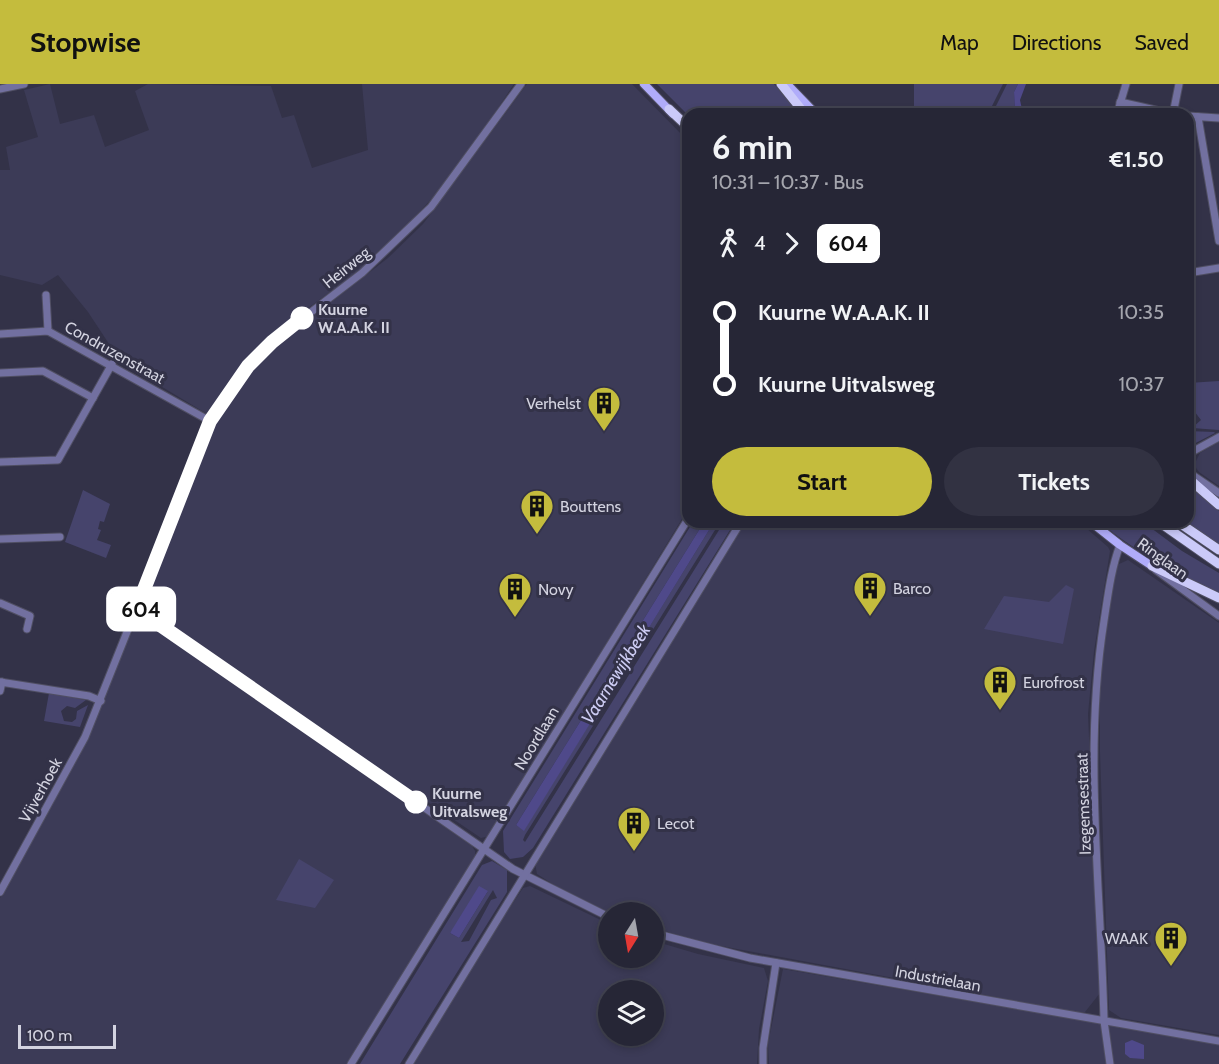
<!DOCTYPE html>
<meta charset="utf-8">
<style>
body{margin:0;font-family:Cabin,sans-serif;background:#323242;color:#f1f3f6;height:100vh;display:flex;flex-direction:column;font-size:22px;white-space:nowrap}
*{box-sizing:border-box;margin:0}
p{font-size:20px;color:#a4a5ad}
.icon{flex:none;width:33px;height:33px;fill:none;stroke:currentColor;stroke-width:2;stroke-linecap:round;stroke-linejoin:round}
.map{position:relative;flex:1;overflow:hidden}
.panel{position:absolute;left:682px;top:24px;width:512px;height:420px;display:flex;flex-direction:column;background:#262636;border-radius:18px;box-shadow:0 3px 9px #0003,0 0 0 2px #424351}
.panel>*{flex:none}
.badge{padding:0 12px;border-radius:9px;font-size:21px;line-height:39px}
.needle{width:39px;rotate:191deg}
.fabs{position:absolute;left:598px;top:818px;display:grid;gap:12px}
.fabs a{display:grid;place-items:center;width:66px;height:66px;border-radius:50%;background:#262636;box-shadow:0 3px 9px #0003,0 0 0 2px #424351;font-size:30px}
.scale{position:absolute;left:18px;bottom:15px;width:98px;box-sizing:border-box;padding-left:6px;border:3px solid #d3d3e0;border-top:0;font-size:16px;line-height:21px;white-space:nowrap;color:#d3d3e0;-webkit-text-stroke:4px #333248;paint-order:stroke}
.map>.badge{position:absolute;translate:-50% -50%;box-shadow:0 0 0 3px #fff}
.legs{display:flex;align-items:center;gap:9px;height:66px;padding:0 30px;font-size:20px}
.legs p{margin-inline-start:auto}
.summary{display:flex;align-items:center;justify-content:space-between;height:102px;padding:0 30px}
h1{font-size:33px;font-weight:700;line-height:45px}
.action{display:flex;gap:12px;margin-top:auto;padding:12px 30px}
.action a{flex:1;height:69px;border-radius:36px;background:#c4bc3d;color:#111;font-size:24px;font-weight:700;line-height:69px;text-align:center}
.action a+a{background:#323242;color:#f1f3f6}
ul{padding:0 30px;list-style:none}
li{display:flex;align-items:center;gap:21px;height:72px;font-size:22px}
li i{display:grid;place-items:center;width:9px;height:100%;margin:0 8px;background:currentColor}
li i::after{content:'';width:15px;height:15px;margin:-8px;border:4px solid;border-radius:50%;background:#262636}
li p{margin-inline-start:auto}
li:first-child i{background:linear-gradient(#0000 50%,currentColor 0)}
li:last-child i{background:linear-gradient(currentColor 50%,#0000 0)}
header{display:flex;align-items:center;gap:36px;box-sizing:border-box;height:84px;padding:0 30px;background:#c4bc3d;color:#111}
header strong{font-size:28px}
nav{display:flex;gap:33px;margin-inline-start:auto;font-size:21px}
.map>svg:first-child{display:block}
.built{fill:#3c3b57;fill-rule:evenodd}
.green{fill:#46446c;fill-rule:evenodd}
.water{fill:#4f498a}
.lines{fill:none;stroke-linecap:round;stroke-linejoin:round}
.minor-casing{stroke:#504f63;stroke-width:9}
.major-casing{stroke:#504f63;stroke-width:10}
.highway-casing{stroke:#504f63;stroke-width:11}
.minor{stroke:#7270a0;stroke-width:7}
.major{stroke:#b0acfa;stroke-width:8}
.highway{stroke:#cbcaf9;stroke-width:9}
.line-1-casing{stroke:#fff;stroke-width:14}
.line-1{stroke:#fff;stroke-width:9}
.stop-1-dot{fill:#fff;stroke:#fff;stroke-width:3}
.labels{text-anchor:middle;stroke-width:6;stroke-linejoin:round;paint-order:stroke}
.street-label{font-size:16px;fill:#d3d3e0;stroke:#333248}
.stop-label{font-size:16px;font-weight:bold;fill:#d3d3e0;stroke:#333248;text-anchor:start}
.poi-label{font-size:16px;fill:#d3d3e0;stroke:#333248;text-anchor:start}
.water-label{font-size:18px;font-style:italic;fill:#cdccf3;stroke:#333248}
</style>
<header>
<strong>Stopwise</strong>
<nav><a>Map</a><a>Directions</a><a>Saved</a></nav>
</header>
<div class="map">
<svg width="1219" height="980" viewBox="0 0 1219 980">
<rect width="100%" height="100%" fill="#333248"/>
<g class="built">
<path d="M50 0 60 40 94 31 105 63 149 46 135 7 148 0 271 2 282 34 294 31 312 84 368 66 362 0H514L479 53 435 111 395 155 361 186 276 247 231 294 207 330 121 278 88 228 58 191 42 201 0 191V86H10L6 63 38 53 24 6Z"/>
<path d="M527 0H632L688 57V425L489 752 481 754 174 546 151 528 145 518 147 507 181 420 223 322 247 290 274 262 388 174 423 140Z"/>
<path d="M1219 358V402L1199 388 1194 381 1200 369Z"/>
<path d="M745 438H1079L1108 463 1110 467 1094 567 1088 630 1100 909 1085 928H1077L705 859 654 844V828H609L568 810 537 790 535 779Z"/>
<path d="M1128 476 1219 539V951L1121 934 1109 926 1100 668V595L1115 487 1119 480Z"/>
<path d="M142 538 151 540 472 762 475 767V772L349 980H0V814L89 650 129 553 138 540Z"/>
<path d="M530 802 609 840V873H654V857L698 870 764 884 768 897 759 945 757 980H411L482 865 523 804ZM609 906H654V951H609Z"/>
<path d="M783 885 1219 960V980H769L768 960Z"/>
</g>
<g class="green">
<path d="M657 0H774L799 30 688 31Z"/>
<path d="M914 0H1003L988 30 914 29Z"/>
<path d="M1007 0H1018L1014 8 1015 30H992Z"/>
<path d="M1219 297V346L1192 344 1201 336 1188 319V299Z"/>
<path d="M1188 347 1214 348 1215 349 1188 363Z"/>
<path d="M1188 400 1219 427V461L1184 438H1188Z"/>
<path d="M83 406 110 420 104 438 100 437 98 445 101 446 97 456 111 461 106 474 65 458Z"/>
<path d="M693 438H704L516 741 524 746 714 438H720L525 751 523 756 525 758 724 438H735L533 764 523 773 510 775 504 768 503 747Z"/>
<path d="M1100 438H1143L1182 467 1219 489V509C1176 489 1136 469 1100 438Z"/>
<path d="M1066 501 1074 505 1063 560 984 545 1004 512 1049 518Z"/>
<path d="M49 609 86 616 75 624 67 622 61 627 64 637 72 638 76 635 77 627 88 621 80 643 44 637Z"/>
<path d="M299 775 334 796 315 824 276 816Z"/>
<path d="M492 777 507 786V808L400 980H360L482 781ZM493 806 497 814 491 816 469 857 461 858ZM488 807 459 854 450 849Z"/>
</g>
<g class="water">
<path d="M1018 0H1026L1020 16 1023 30H1015L1014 8Z"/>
<path d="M704 438H714L524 747 516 741Z"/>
<path d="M479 802 488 807 459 854 450 849Z"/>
<path d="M1132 956 1144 961V975L1130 974 1125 970V959Z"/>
</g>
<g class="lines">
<defs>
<g id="minor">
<path d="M0 5 24 0"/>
<path d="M1120 18 1173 30"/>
<path d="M1117 30 1126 0"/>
<path d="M1173 30 1179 0"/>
<path d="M1188 32 1219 34"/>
<path d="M1198 33 1219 157"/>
<path d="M1188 189 1219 184"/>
<path d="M46 211 48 247"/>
<path d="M0 250 48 247 210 337"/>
<path d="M0 289 43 287 93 314"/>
<path d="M1188 370 1219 353"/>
<path d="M0 378 58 376 112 280"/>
<path d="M1188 388 1219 409"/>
<path d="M0 455 60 453"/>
<path d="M1156 486 1219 532"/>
<path d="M0 519 30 532 27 545"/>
<path d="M141 532 143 508 210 337 235 298 272 258 362 189 431 123 521 0"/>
<path d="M141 532 150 534 513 785 609 833"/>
<path d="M0 598 89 612 101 617"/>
<path d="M0 607 2 598"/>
<path d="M0 808 85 653 129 543 141 532"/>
<path d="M654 849 750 874 1219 957"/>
<path d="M351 980 688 435"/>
<path d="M409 980 741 438"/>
<path d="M763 980V964L776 879"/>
<path d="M1110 980 1104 937C1101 804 1083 668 1104 537 1108 511 1111 485 1120 461"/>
</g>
<g id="major">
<path d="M644 0 673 30"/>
<path d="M787 0 816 30"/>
<path d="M1091 438 1120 461 1152 482"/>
</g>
<g id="highway">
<path d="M781 0 805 30"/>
<path d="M669 25 688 43"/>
<path d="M1188 394 1219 421"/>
<path d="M1159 438 1219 480"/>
<path d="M1178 438 1219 466"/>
<path d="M1152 482 1219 514"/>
</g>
</defs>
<use href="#minor" class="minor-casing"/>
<use href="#major" class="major-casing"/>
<use href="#highway" class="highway-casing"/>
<use href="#minor" class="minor"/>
<use href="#major" class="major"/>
<use href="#highway" class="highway"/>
</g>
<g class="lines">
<defs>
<path id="line-1" d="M302 234 272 258 248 282 210 337 143 508 141 532 150 534 416 718"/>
</defs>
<use href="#line-1" class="line-1-casing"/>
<use href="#line-1" class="line-1"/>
</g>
<defs>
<symbol id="building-pin" viewBox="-11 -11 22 30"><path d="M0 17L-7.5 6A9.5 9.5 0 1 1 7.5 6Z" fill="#c4bc3d" stroke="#333248"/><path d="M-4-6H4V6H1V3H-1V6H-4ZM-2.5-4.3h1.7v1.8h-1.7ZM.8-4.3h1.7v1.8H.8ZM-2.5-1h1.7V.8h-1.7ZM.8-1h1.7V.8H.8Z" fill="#111"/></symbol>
</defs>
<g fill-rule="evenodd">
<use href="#building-pin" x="585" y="300" width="38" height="52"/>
<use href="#building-pin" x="518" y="403" width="38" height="52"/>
<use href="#building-pin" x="851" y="485" width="38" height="52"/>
<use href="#building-pin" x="496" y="486" width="38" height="52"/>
<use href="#building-pin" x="981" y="579" width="38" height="52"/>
<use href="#building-pin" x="615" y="720" width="38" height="52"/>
<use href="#building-pin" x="1152" y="835" width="38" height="52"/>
</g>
<g class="stop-1-dot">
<circle cx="302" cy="234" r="10"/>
<circle cx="416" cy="718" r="10"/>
</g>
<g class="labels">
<g class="street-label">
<text transform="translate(346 183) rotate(-39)" y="6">Heirweg</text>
<text transform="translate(115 268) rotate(29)" y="6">Condruzenstraat</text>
<text transform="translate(1163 474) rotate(36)" y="6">Ringlaan</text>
<text transform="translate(536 654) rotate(-59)" y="6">Noordlaan</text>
<text transform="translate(40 706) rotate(-61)" y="6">Vijverhoek</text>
<text transform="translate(1083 720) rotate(-92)" y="6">Izegemsestraat</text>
<text transform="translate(938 894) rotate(10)" y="6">Industrielaan</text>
</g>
<g class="stop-label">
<text x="318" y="231">Kuurne<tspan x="318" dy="18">W.A.A.K. II</tspan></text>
<text x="432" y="715">Kuurne<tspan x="432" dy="18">Uitvalsweg</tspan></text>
</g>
<g class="poi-label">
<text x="581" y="325" text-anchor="end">Verhelst</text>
<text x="560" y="428">Bouttens</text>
<text x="893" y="510">Barco</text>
<text x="538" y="511">Novy</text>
<text x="1023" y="604">Eurofrost</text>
<text x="657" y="745">Lecot</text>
<text x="1148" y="860" text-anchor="end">WAAK</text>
</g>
<g class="water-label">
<text transform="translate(616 590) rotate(-58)" y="6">Vaarnewijkbeek</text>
</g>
</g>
</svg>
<div class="fabs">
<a><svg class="needle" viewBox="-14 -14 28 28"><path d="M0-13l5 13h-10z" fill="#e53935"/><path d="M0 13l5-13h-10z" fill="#a4a5ad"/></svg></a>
<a><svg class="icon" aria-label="layers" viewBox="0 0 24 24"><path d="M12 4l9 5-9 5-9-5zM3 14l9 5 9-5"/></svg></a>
</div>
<div class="scale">100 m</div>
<b class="badge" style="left:141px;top:525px;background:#fff;color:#111">604</b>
<section class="panel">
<div class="summary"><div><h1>6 min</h1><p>10:31 – 10:37 · Bus</p></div><b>€1.50</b></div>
<div class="legs"><svg class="icon" aria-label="walk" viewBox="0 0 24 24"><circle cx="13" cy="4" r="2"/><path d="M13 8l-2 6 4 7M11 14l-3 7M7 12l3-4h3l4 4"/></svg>4<svg class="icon" aria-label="forward" viewBox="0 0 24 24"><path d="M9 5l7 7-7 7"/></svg><b class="badge" style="background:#fff;color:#111">604</b></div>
<ul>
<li><i style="color:#fff"></i><b>Kuurne W.A.A.K. II</b><p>10:35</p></li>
<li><i style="color:#fff"></i><b>Kuurne Uitvalsweg</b><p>10:37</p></li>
</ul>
<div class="action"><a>Start</a><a>Tickets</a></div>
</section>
</div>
